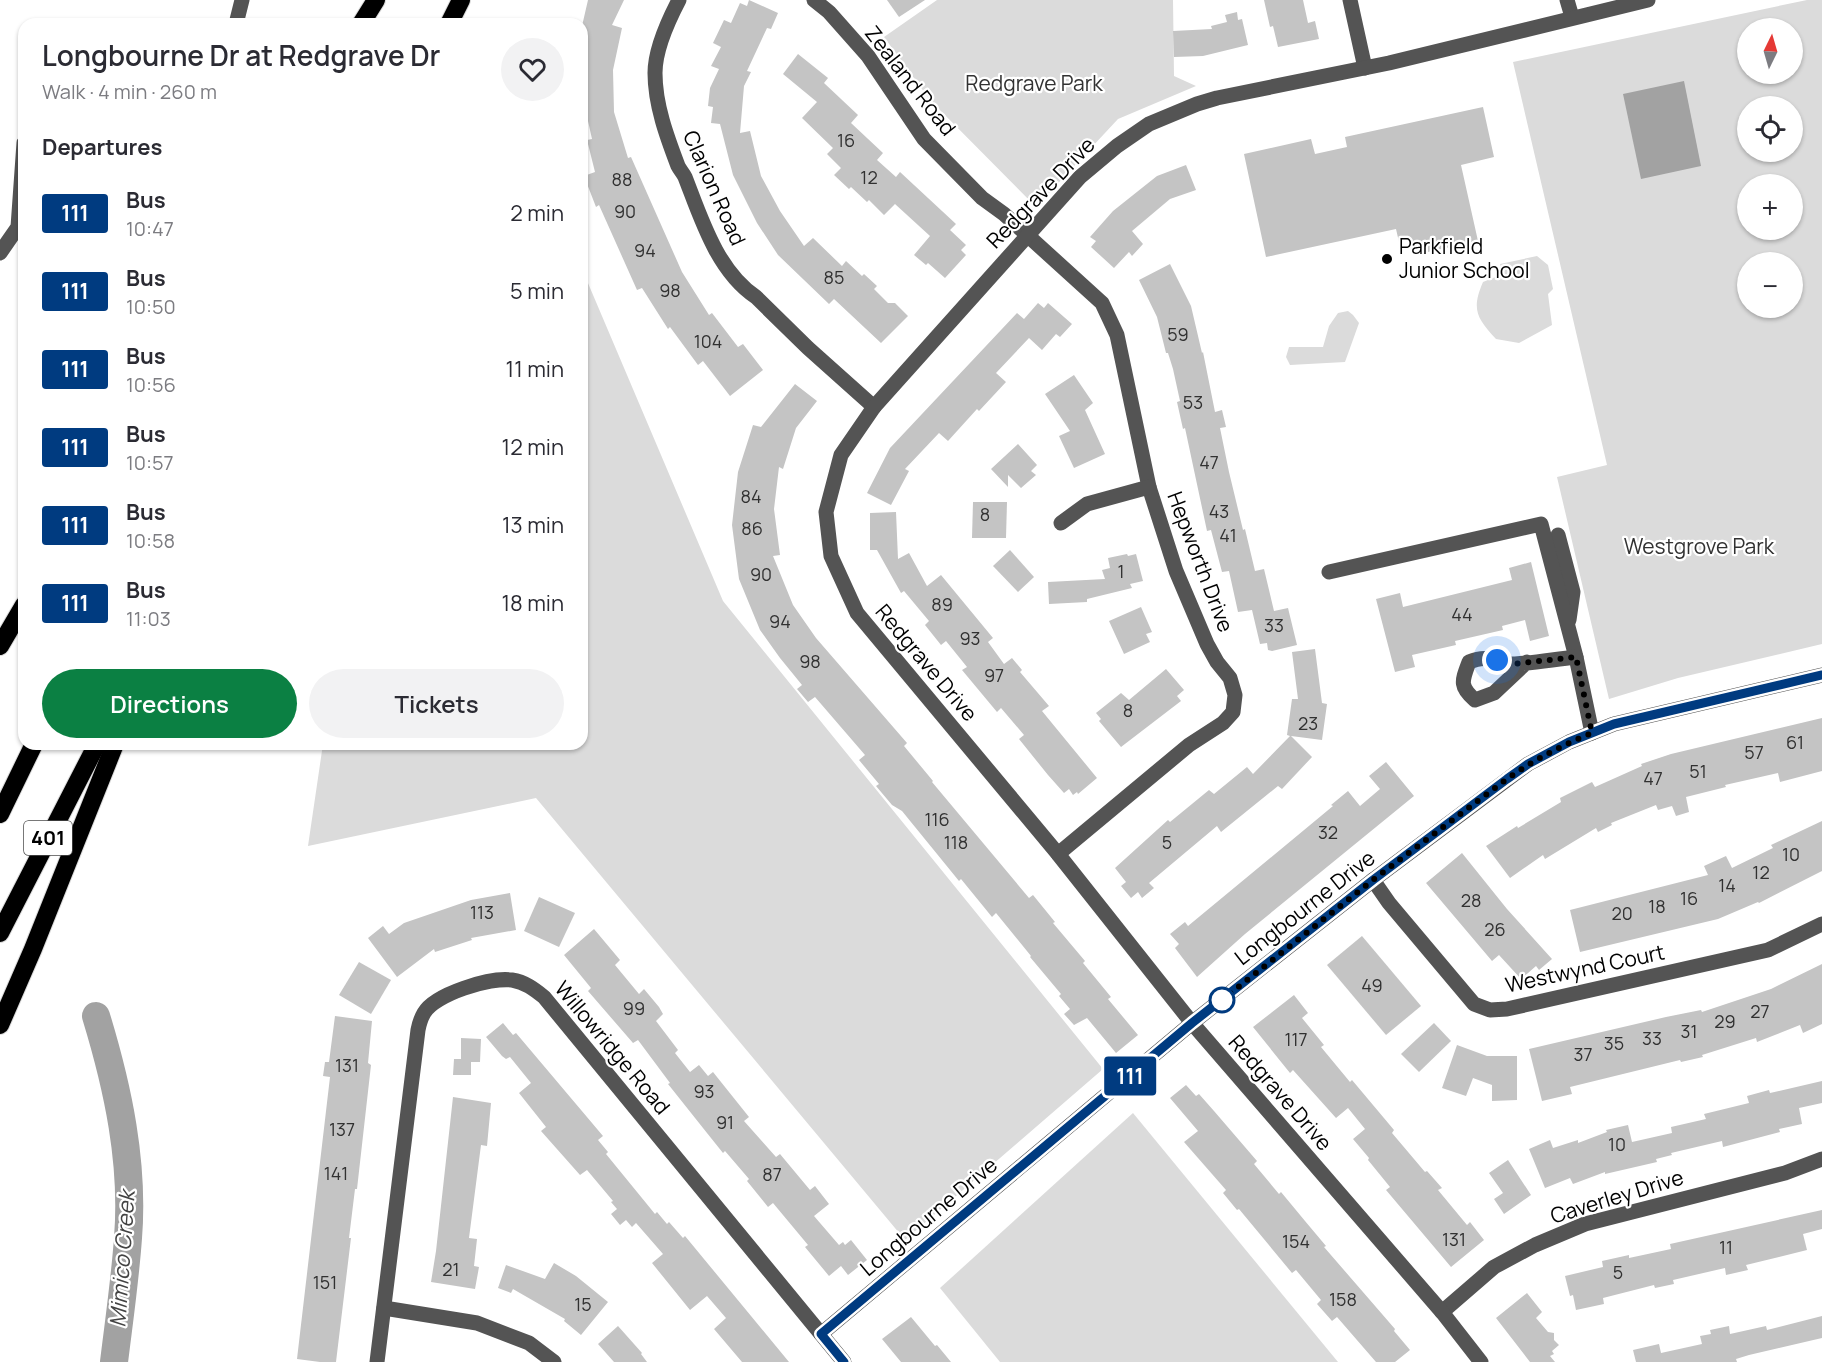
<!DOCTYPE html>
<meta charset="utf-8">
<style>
body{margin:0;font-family:Manrope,sans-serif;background:#f2f2f3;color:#2b2b33;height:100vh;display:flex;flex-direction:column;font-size:22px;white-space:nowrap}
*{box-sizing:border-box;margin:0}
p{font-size:20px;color:#7c7c81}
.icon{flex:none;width:33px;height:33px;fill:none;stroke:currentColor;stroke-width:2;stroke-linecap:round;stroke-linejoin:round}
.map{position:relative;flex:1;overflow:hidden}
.sheet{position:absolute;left:18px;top:18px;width:570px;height:732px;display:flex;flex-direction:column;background:#fff;border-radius:18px;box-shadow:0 2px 4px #0004}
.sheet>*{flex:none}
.badge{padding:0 12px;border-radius:4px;font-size:21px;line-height:39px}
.needle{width:39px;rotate:5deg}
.buttons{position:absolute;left:1737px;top:18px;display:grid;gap:12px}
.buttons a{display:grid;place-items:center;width:66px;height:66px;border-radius:50%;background:#fff;box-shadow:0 2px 4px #0004;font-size:30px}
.you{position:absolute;width:30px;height:30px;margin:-15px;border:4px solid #fff;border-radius:50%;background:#1a73e8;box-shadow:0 0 0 9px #1a73e833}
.map>.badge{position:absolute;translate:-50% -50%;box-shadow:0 0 0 3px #fff}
h2{padding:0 24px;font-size:22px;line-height:54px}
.round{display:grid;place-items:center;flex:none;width:63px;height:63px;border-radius:32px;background:#f2f2f3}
.summary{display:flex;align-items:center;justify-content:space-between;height:102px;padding:0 24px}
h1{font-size:28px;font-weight:600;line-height:45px}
.cta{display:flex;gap:12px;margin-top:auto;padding:12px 24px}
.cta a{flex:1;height:69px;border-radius:36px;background:#0b8043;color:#fff;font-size:24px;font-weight:600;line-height:69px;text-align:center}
.cta a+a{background:#f2f2f3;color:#2b2b33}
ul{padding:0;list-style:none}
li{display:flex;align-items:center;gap:18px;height:78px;padding:0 24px}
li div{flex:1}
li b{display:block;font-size:22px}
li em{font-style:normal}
li .badge{min-width:66px;font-weight:700;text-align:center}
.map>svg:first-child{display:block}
.green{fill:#dbdbdb;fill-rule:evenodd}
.water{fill:#a2a2a2}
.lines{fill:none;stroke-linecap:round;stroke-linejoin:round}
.stream{stroke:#a2a2a2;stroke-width:4.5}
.river{stroke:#a2a2a2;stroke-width:28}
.building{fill:#c4c4c4}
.highway-casing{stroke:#dbdbdb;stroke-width:20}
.minor{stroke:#545454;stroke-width:15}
.highway{stroke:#000;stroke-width:18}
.line-casing{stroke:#fff;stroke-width:14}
.line{stroke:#003b80;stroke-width:9}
.walk{stroke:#000;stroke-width:6;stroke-dasharray:0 10.8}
.poi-dot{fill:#000;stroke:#fff;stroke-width:2}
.stop-dot{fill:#fff;stroke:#003b80;stroke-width:3}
.labels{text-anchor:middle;stroke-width:4.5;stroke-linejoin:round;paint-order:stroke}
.number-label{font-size:18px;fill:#313131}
.shield{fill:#fff;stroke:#4c4c4c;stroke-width:1.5}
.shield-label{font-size:20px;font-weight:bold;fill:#000}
.street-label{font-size:21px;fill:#000;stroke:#fff}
.park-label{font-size:21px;fill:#323232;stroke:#fff}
.poi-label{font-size:21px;fill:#000;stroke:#fff;text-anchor:start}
.water-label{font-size:22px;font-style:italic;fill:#434343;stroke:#fff}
</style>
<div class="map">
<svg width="1822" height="1362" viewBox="0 0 1822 1362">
<rect width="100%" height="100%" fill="#fff"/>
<g class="green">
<path d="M937 0H1173L1174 76 1196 86 1118 119 1036 207 930 100 884 37Z"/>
<path d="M1807 0H1822V644L1678 678 1609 699 1557 477 1607 465 1513 62ZM1748 28H1792V74H1748ZM1748 106H1792V152H1748ZM1748 184H1792V230H1748ZM1748 262H1792V308H1748Z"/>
<path d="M1537 256 1548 265 1553 289 1548 294 1552 325 1519 343 1496 339C1477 318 1471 310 1483 282L1503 274 1500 264Z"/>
<path d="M582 269 723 601 1103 1069 905 1240 536 798 308 846 323 744H582Z"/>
<path d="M1348 311 1353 315 1359 323 1345 362 1290 365 1286 357 1289 347H1323L1329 326 1338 313Z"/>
<path d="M1133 1113 1338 1362H1000L940 1288Z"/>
</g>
<path class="water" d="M1684 81 1701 166 1641 179 1623 94Z"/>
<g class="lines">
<path class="stream" d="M123 1123 131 1110"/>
<path class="river" d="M96 1016C118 1088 134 1163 128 1238 125 1280 119 1321 114 1362"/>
</g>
<g class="building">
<path d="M588 0H624L612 25 622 28 613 70 614 112 628 158 631 157 682 272 709 315 712 313 738 347 743 344 763 370 730 396 703 361 698 365 670 327 668 329 642 288 637 290 599 205 596 207 584 176 595 172 587 140 592 139 584 103H582V26Z"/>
<path d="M749 0 778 13 771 29 767 28 747 71 751 72 744 86 740 133 750 131 761 176 780 211 804 246 813 238 842 266 846 261 862 276 864 274 877 286 874 289 888 303H895L908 316 881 343 834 299 829 304 778 255 757 223 733 175 720 124 711 123 713 107 708 106 710 88 719 69 711 66 721 47 713 43 724 20 731 23 740 3 747 6Z"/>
<path d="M887 0H925L899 17Z"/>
<path d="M1264 0H1303L1308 23 1315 21 1319 39 1278 47 1273 26 1270 27Z"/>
<path d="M1237 12 1238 20 1242 19 1248 45 1203 56 1174 57 1173 31 1212 29 1211 26 1227 22 1225 15Z"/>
<path d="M798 54 828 78 824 83 858 115 851 123 883 153 877 160 896 177 900 172 956 224 950 230 966 245 961 250 966 255 945 278 928 263 926 265 914 255 930 236 895 204 884 215 869 200 867 202 851 187 849 189 834 175 841 168 827 154 833 148 802 118 817 102 783 74Z"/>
<path d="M1483 107 1494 157 1461 165 1478 241 1414 255 1411 240 1399 242 1396 229 1266 257 1244 154 1311 139 1315 154 1347 147 1345 137Z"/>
<path d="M1186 165 1196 190 1170 199 1132 231 1143 244 1132 256 1129 252 1114 268 1091 247 1096 241 1090 237 1113 211 1157 176Z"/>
<path d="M1170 264 1191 306 1202 353 1203 352 1215 412 1222 410 1226 427 1220 428 1229 472 1243 530 1245 529 1255 571 1264 569 1274 611 1288 608 1297 645 1272 651 1268 650 1267 643 1260 644 1252 610 1238 612 1229 571 1222 572 1211 530 1207 531 1185 428 1183 429 1177 402 1180 401 1173 369 1168 353H1166L1157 317 1139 280Z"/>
<path d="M1038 303 1044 308 1048 303 1072 324 1060 337 1056 334 1042 350 1029 338 996 373 1006 382 979 411 977 409 948 441 939 433 905 469 909 471 891 505 867 493 890 448 1017 313 1024 319Z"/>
<path d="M1074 375 1093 403 1085 410 1105 454 1074 468 1059 436 1070 431 1045 394Z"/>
<path d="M795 384 817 401 796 428 783 469 779 467 774 509 780 555 773 556 793 605 816 638 907 743 904 746 933 781 932 782 1029 898 1033 895 1055 922 1053 923 1085 961 1083 963 1111 997 1108 999 1138 1035 1116 1053 1087 1018 1074 1025 1064 1014 1070 1009 1059 996 1061 994 1030 957 1031 956 996 913 992 917 961 879 959 881 902 811 892 805 876 786 879 784 859 760 865 755 815 697 808 702 797 689 802 685 780 658 760 630 739 579 732 525 738 472 753 425 761 427Z"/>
<path d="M1018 444 1037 465 1031 471 1036 475 1021 488 1008 475V487L991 469Z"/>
<path d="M973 502H1007L1006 538H972Z"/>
<path d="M896 512 898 559 909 553 927 586 941 575 993 638 988 642 1004 664 1012 658 1022 670 1020 672 1049 706 1042 711 1097 778 1078 794 1077 792 1073 795 1069 789 1064 793 1048 775 1019 739 1024 735 1001 708 997 712 962 670 967 667 946 641 941 645 925 625 929 621 904 591 901 593 877 550H870V513Z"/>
<path d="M1010 550 1034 577 1018 592 993 566Z"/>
<path d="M1127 554 1128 556 1136 554 1143 581 1130 584 1132 588 1087 599V602L1049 604 1048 582 1105 579 1102 570 1110 568 1108 558Z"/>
<path d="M1531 562 1549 636 1530 641 1525 620 1502 626 1503 630 1455 641 1456 645 1412 655 1415 667 1395 672 1376 599 1400 593 1403 607 1512 580 1509 568Z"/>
<path d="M1141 607 1152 632 1146 634 1150 642 1124 654 1109 621Z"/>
<path d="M1315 649 1322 703 1327 704 1322 740 1291 736 1312 757 1282 789 1278 786 1221 832 1217 826 1149 883 1154 888 1142 898 1138 892 1131 898 1121 886 1126 882 1115 868 1168 820 1170 822 1209 790 1214 794 1247 767 1253 774 1290 736 1287 735 1292 699H1298L1292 652Z"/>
<path d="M1166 669 1184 690 1177 696 1181 701 1121 747 1099 721 1101 719 1096 713 1121 693 1129 700Z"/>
<path d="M1822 718V771L1780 782 1778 773 1725 785 1726 787 1686 797 1689 812 1676 816 1672 806 1658 810 1656 805 1611 823 1612 825 1598 832 1596 828 1545 859 1543 855 1510 878 1486 846 1517 826 1518 828 1561 802 1560 798 1592 782 1595 787 1642 766 1641 764 1671 754Z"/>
<path d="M1386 762 1414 796 1245 934 1197 977 1175 948 1179 944 1170 934 1185 922 1188 926 1333 806 1331 805 1348 791 1360 806 1380 789 1369 776Z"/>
<path d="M1822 821V871L1759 903 1758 902 1718 919 1580 952 1570 910 1708 875 1704 866 1726 856 1732 868 1773 848 1771 845Z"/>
<path d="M1462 853 1507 909 1552 959 1539 970 1536 966 1521 979 1499 955 1492 961 1426 883Z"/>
<path d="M510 893 516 930 471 938 472 940 435 952 434 949 397 977 368 938 383 926 389 934 404 923 471 900Z"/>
<path d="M539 897 575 913 559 947 524 931Z"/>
<path d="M594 929 620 960 615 965 639 994 644 989 659 1007 663 1014 656 1021 678 1050 675 1053 690 1072 699 1065 708 1076 713 1072 749 1117 744 1121 776 1157 780 1154 810 1190 815 1186 829 1204 814 1216 839 1245 843 1242 845 1245 851 1240 867 1260 848 1275 841 1266 829 1276 805 1247 808 1245 773 1203 768 1207 747 1181 749 1179 725 1151 723 1153 703 1128 668 1084 670 1083 638 1040 633 1043 588 991 591 988 564 955Z"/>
<path d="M1362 936 1421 1006 1386 1035 1327 965Z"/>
<path d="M359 962 391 980 371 1014 339 995Z"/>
<path d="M1822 964V1024L1803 1033 1800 1025 1757 1042 1756 1038 1702 1055 1703 1057 1681 1062 1680 1060 1570 1087 1572 1094 1542 1101 1529 1049 1666 1017 1701 1010 1702 1012 1771 989Z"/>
<path d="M1294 995 1308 1013 1302 1018 1324 1045 1321 1047 1350 1082 1352 1080 1394 1130 1392 1133 1425 1172 1427 1171 1442 1188 1438 1190 1467 1225 1470 1222 1484 1240 1451 1267 1386 1190 1390 1187 1368 1160 1369 1158 1353 1139 1365 1129 1348 1108 1336 1118 1293 1070 1290 1073 1253 1027Z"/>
<path d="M335 1016 372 1021 368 1063 371 1065 357 1189H355L349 1238H351L336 1362H320L297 1359 330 1077 323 1076 325 1062H329Z"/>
<path d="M503 1023 513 1035 516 1033 603 1136 598 1140 608 1152 606 1154 655 1214 657 1212 667 1224 669 1222 683 1238 685 1236 789 1362H742L714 1329 726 1318 707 1296 690 1310 652 1263 663 1254 636 1223 632 1227 626 1220 620 1225 611 1214 617 1209 611 1202 613 1201 587 1170 580 1175 541 1131 546 1127 519 1093 531 1083 510 1057 506 1059 502 1056 486 1037Z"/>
<path d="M1434 1023 1451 1041 1419 1072 1401 1054Z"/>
<path d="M461 1038 481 1039 480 1062H471V1075H453L454 1059H461Z"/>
<path d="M1457 1045 1487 1056H1517V1100L1492 1101V1085L1473 1078 1466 1096 1442 1088Z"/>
<path d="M1822 1081V1103L1799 1108 1802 1124 1779 1129 1780 1132 1723 1147 1722 1141 1671 1153 1672 1155 1656 1159 1657 1162 1605 1174V1172L1573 1184 1570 1178 1545 1188 1529 1149 1550 1140 1553 1148 1578 1140V1143L1607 1132 1606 1130 1628 1125 1632 1142 1672 1133 1671 1127 1706 1119 1704 1114 1749 1103 1747 1096 1769 1090 1770 1093Z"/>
<path d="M1186 1085 1196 1096 1199 1094 1214 1111 1257 1161 1254 1164 1279 1194 1281 1192 1305 1221 1326 1246 1324 1247 1395 1329 1394 1331 1410 1350 1395 1362H1376L1337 1317 1332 1321 1317 1304 1321 1300 1296 1270 1292 1273 1239 1209 1237 1210 1223 1193 1226 1190 1184 1142 1198 1131 1170 1098Z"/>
<path d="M453 1097 491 1103 487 1146 481 1145 469 1238 477 1239 474 1266 479 1267 475 1289 431 1282 436 1251Z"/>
<path d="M1508 1160 1531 1195 1504 1214 1494 1199 1503 1193 1489 1173Z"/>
<path d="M1822 1210V1229L1803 1234 1807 1250 1746 1265 1748 1270 1726 1275 1725 1268 1673 1280 1674 1284 1655 1288 1654 1285 1603 1298 1604 1304 1576 1310 1573 1295 1570 1296 1565 1276 1603 1267 1602 1261 1629 1255V1258L1671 1249 1670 1244Z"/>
<path d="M554 1263 576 1276 608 1302 581 1335 564 1321 565 1319 513 1289 511 1293 498 1288 506 1265 545 1279Z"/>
<path d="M1527 1293 1542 1312 1536 1318 1548 1332 1554 1333V1340L1559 1345 1552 1351 1554 1354 1550 1356 1555 1362H1530L1496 1318Z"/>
<path d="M1822 1316V1338L1749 1355 1736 1359 1737 1362H1636L1633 1350 1659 1344 1661 1353 1702 1344 1700 1336 1711 1334 1710 1330 1729 1326 1730 1334 1766 1326 1767 1330Z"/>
<path d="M911 1317 935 1346 937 1345 951 1362H901L882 1339Z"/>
<path d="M618 1326 642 1353 641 1354 647 1362H614L598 1344Z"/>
</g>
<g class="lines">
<defs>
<g id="highway">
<path d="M361 24 376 0"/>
<path d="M449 24 461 0"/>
<path d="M0 646 24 605"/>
<path d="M0 814 34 744"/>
<path d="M0 933 97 744"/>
<path d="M0 1025 33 949 115 744"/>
</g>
</defs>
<use href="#highway" class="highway-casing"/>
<g class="minor">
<path d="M679 0C668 21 655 49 655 73 655 105 667 137 678 166 680 170 683 173 685 177 701 218 717 271 756 297L808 348 874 407"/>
<path d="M814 0 829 12 868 56 924 139 982 198 1004 214 1102 303 1117 335 1149 487 1176 571 1207 644 1217 662 1230 678 1235 695 1233 712 1223 723 1189 745 1058 854"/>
<path d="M1350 0 1365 68"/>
<path d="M1567 0 1572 17"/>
<path d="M236 24 242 0"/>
<path d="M0 253 18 227 24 143"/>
<path d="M1061 523 1087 504 1149 487"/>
<path d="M1558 535 1573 592 1569 620"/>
<path d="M1329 572 1541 524 1576 657 1592 733"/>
<path d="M1527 662 1494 693 1475 700C1459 686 1462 681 1469 662 1491 653 1494 664 1515 664 1535 663 1556 659 1576 657"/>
<path d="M1373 880 1389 903 1474 1004 1490 1010 1507 1009 1768 950 1822 924"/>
<path d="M384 1308 477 1323 529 1343 554 1362"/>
<path d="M1442 1312 1494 1267 1535 1245 1585 1224 1785 1173 1822 1159"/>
<path d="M821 1334 1192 1023 1373 880 1528 764 1569 742 1614 724 1822 675"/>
<path d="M377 1362 418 1030C419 1025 421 1018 424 1013 435 994 490 977 512 980 525 982 534 989 544 997L844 1362"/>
<path d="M1481 1362 1442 1312 1192 1023 1058 854 857 613 831 556 826 512 841 455 874 407 1080 177 1117 146 1149 124 1197 104 1217 98 1389 63 1648 0"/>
</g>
<use href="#highway" class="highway"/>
</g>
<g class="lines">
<defs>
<path id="line" d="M844 1362 821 1334 1192 1023 1373 880 1507 779 1528 764 1569 742 1614 724 1822 675"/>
</defs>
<use href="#line" class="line-casing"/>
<use href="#line" class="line"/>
<path class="walk" d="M1222 1000 1373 880 1507 779C1534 760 1562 745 1592 733L1576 657 1513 664 1497 660"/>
</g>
<circle class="poi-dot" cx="1387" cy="259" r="6"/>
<circle class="stop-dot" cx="1222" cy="1000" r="12"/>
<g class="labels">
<g class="number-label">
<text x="846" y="147">16</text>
<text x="869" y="184">12</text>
<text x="622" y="186">88</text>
<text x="625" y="218">90</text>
<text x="645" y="257">94</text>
<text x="834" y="284">85</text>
<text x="670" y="297">98</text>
<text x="1178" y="341">59</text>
<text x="708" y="348">104</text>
<text x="1193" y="409">53</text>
<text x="1209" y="469">47</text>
<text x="751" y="503">84</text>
<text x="1219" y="518">43</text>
<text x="985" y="521">8</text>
<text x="752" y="535">86</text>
<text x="1228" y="542">41</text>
<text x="1121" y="578">1</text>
<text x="761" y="581">90</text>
<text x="942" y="611">89</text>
<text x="1462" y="621">44</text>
<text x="780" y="628">94</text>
<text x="1274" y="632">33</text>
<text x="970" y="645">93</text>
<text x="810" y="668">98</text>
<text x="994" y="682">97</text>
<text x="1128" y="717">8</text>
<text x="1308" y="730">23</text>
<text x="1795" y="749">61</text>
<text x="1754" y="759">57</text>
<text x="1698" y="778">51</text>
<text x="1653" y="785">47</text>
<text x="937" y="826">116</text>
<text x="1328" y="839">32</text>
<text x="956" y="849">118</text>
<text x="1167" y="849">5</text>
<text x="1791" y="861">10</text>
<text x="1761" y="879">12</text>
<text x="1727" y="892">14</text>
<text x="1689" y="905">16</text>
<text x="1471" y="907">28</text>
<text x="1657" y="913">18</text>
<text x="482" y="919">113</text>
<text x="1622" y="920">20</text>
<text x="1495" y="936">26</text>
<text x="1372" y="992">49</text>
<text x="634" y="1015">99</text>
<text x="1760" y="1018">27</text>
<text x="1725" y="1028">29</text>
<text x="1689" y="1038">31</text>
<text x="1652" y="1045">33</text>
<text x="1296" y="1046">117</text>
<text x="1614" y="1050">35</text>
<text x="1583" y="1061">37</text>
<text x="347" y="1072">131</text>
<text x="704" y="1098">93</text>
<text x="725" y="1129">91</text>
<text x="342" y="1136">137</text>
<text x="1617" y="1151">10</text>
<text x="336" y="1180">141</text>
<text x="772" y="1181">87</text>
<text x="1454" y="1246">131</text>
<text x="1296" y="1248">154</text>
<text x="1726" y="1254">11</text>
<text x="451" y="1276">21</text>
<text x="1618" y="1279">5</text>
<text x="325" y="1289">151</text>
<text x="1343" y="1306">158</text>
<text x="583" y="1311">15</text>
</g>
<rect class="shield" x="24" y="821" width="48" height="34" rx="4.5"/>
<g class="shield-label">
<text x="48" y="845">401</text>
</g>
<g class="street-label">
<text transform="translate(910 81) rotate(52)" y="7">Zealand Road</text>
<text transform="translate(714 188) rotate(66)" y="7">Clarion Road</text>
<text transform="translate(1041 193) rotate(-46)" y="7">Redgrave Drive</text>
<text transform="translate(1200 562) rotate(69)" y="7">Hepworth Drive</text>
<text transform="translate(926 663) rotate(50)" y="7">Redgrave Drive</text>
<text transform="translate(1305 908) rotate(-38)" y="7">Longbourne Drive</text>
<text transform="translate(1585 969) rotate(-12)" y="7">Westwynd Court</text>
<text transform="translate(612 1048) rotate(50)" y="7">Willowridge Road</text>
<text transform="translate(1280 1093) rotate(49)" y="7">Redgrave Drive</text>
<text transform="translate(1617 1197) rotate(-17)" y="7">Caverley Drive</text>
<text transform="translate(929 1217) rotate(-40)" y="7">Longbourne Drive</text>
</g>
<g class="park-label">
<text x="1034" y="91">Redgrave Park</text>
<text x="1699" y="554">Westgrove Park</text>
</g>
<g class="poi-label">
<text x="1399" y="254">Parkfield<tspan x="1399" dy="24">Junior School</tspan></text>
</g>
<g class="water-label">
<text transform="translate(122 1259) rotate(-86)" y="8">Mimico Creek</text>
</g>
</g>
</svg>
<div class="buttons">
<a><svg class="needle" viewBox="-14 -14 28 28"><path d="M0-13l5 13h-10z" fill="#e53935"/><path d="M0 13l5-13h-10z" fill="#7c7c81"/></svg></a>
<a><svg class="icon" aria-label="locate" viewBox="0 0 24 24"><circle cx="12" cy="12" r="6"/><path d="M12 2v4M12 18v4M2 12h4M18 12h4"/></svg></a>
<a>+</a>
<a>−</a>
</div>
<div class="you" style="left:1497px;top:660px"></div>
<b class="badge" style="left:1130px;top:1076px;background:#003b80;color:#fff">111</b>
<section class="sheet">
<div class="summary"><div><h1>Longbourne Dr at Redgrave Dr</h1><p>Walk · 4 min · 260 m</p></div><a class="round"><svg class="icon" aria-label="heart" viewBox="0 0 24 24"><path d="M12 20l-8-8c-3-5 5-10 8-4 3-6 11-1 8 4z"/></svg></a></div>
<h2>Departures</h2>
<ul>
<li><span class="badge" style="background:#003b80;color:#fff">111</span><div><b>Bus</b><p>10:47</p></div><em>2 min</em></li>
<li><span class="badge" style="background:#003b80;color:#fff">111</span><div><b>Bus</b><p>10:50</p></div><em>5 min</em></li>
<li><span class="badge" style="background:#003b80;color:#fff">111</span><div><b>Bus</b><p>10:56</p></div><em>11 min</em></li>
<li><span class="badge" style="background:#003b80;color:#fff">111</span><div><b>Bus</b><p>10:57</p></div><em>12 min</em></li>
<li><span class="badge" style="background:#003b80;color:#fff">111</span><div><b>Bus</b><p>10:58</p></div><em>13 min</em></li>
<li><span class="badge" style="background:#003b80;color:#fff">111</span><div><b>Bus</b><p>11:03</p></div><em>18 min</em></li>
</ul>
<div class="cta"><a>Directions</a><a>Tickets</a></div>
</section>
</div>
